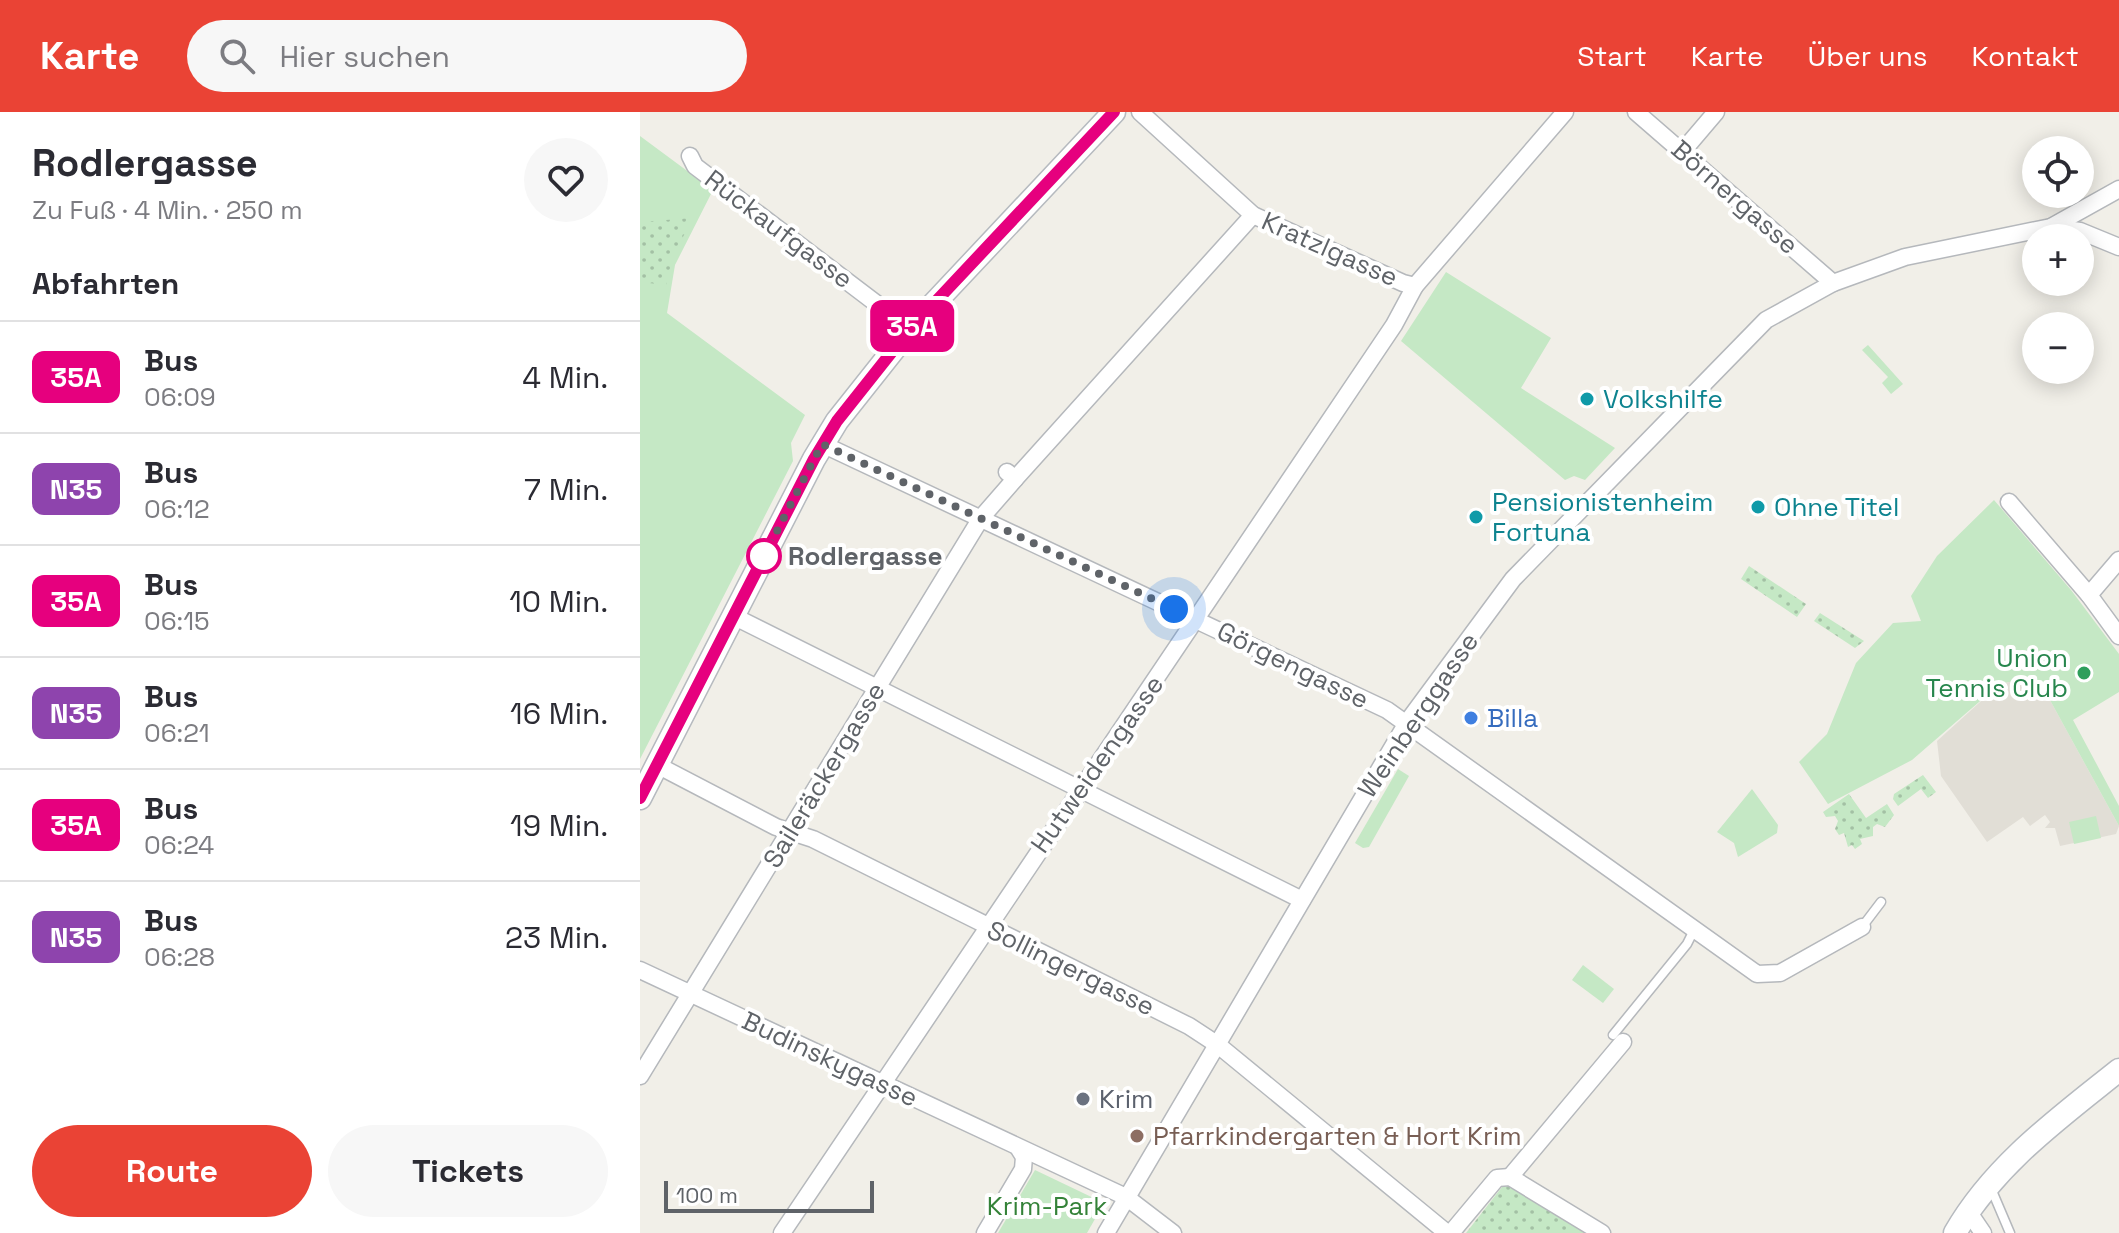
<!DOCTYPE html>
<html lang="de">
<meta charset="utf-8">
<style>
body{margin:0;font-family:"Space Grotesk",sans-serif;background:#f7f7f7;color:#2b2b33;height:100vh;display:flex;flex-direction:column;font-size:30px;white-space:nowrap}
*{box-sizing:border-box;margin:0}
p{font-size:26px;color:#7c7c81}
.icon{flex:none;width:44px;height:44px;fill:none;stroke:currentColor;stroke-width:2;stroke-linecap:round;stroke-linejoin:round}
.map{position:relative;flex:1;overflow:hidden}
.sheet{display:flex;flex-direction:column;background:#fff;width:640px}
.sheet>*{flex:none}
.badge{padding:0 16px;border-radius:12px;font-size:28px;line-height:52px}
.tools{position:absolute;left:1382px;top:24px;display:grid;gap:16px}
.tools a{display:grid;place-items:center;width:72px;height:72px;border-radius:50%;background:#fff;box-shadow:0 4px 20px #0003;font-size:40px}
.scale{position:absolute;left:24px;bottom:20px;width:210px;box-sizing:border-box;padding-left:8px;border:4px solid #5f6368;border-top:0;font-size:22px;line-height:28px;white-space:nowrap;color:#5f6368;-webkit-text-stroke:6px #fff;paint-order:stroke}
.you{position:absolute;width:40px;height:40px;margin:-20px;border:6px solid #fff;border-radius:50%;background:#1a73e8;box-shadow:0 0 0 12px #1a73e833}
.map>.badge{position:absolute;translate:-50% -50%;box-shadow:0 0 0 4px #fff}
h2{padding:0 32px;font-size:30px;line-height:72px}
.round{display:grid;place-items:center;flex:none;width:84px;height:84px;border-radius:42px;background:#f7f7f7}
.summary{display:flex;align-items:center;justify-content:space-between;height:136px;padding:0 32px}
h1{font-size:38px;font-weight:800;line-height:60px}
.action{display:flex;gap:16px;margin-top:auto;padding:16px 32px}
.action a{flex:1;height:92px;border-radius:48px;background:#ea4335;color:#fff;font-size:32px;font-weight:800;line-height:92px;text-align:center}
.action a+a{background:#f7f7f7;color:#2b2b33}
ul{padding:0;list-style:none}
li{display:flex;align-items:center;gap:24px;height:112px;padding:0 32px;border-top:2px solid #e1e1e2}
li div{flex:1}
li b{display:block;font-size:30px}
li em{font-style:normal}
li .badge{min-width:88px;font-weight:700;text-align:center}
header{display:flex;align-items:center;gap:48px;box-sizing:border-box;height:112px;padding:0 40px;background:#ea4335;color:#fff}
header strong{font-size:38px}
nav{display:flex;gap:44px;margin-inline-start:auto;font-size:28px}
.search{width:560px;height:72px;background:#f7f7f7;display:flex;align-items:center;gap:20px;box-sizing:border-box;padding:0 28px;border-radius:44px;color:#7c7c81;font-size:30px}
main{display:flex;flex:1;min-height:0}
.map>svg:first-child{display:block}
.education{fill:#e1ded6}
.green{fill:#c5e8c5}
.garden{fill:url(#garden-dots)}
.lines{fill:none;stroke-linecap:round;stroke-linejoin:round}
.lane-casing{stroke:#b5b8bc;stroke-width:11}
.street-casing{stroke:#b5b8bc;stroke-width:19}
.secondary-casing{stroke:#b6babf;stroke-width:25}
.lane{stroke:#fff;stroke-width:8}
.street{stroke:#fff;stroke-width:16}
.secondary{stroke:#fff;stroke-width:22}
.line-casing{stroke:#fff;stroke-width:18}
.line{stroke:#e6007e;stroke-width:12}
.walk{stroke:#5f6368;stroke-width:8;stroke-dasharray:0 14.4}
.culture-dot{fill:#0f9aa8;stroke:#fff;stroke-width:3}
.stop-dot{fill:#fff;stroke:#e6007e;stroke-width:4}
.leisure-dot{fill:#2e9e5b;stroke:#fff;stroke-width:3}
.shop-dot{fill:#3f7fe0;stroke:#fff;stroke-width:3}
.worship-dot{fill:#6b7280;stroke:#fff;stroke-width:3}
.education-dot{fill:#8d6e63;stroke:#fff;stroke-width:3}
.labels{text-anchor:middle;stroke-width:8;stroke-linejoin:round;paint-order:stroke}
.street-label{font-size:26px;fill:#5f6368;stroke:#fff}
.culture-label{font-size:26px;fill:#0d838f;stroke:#fff;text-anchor:start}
.stop-label{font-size:26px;font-weight:bold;fill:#5f6368;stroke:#fff;text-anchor:start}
.leisure-label{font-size:26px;fill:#27864d;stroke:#fff;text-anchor:end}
.shop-label{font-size:26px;fill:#366cbe;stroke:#fff;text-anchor:start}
.worship-label{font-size:26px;fill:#5b616d;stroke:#fff;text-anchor:start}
.education-label{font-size:26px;fill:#785e54;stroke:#fff;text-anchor:start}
.park-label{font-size:26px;fill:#348238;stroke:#fff}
</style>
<header>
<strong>Karte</strong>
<div class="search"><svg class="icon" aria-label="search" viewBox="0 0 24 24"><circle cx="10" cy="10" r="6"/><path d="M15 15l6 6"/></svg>Hier suchen</div>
<nav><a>Start</a><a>Karte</a><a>Über uns</a><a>Kontakt</a></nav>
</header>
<main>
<section class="sheet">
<div class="summary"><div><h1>Rodlergasse</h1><p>Zu Fuß · 4 Min. · 250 m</p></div><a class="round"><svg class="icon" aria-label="heart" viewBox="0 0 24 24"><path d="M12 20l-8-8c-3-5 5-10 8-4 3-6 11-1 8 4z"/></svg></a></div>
<h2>Abfahrten</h2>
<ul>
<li><span class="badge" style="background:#e6007e;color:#fff">35A</span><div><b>Bus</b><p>06:09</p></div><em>4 Min.</em></li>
<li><span class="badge" style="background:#8e44ad;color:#fff">N35</span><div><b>Bus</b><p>06:12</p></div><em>7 Min.</em></li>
<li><span class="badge" style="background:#e6007e;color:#fff">35A</span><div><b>Bus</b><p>06:15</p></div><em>10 Min.</em></li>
<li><span class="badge" style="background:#8e44ad;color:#fff">N35</span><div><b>Bus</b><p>06:21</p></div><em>16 Min.</em></li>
<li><span class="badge" style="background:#e6007e;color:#fff">35A</span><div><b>Bus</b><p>06:24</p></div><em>19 Min.</em></li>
<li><span class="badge" style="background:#8e44ad;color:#fff">N35</span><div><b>Bus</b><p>06:28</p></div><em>23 Min.</em></li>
</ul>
<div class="action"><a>Route</a><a>Tickets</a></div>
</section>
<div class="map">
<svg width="1479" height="1121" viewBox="0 0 1479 1121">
<defs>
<pattern id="garden-dots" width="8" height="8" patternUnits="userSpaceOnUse" patternTransform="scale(2)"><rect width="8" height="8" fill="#c5e8c5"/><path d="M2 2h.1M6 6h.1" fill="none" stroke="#a3c0a4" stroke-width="1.8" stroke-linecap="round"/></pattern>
</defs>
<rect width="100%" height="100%" fill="#f1efe8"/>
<path class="education" d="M1388 568 1405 579 1479 714 1476 722 1420 734 1415 716H1405L1410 710 1405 703 1390 714 1383 705 1347 730 1301 664 1297 629 1361 571Z"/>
<g class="green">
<path d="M0 24 73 78 35 153 27 201 165 303 151 331 153 349 0 647Z"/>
<path d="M806 160 911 226 881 276 975 336 945 368 934 364 925 368 761 229Z"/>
<path d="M1228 233 1263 272 1251 282 1242 271 1248 265 1222 238Z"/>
<path d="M1354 388 1431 478 1479 542V580L1433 608 1479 694V714L1405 579 1388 568 1361 571 1272 648 1188 692 1159 650 1187 622 1216 551 1253 511 1281 509 1271 484 1297 444Z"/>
<path d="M758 657 769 664 729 735 723 736 715 731Z"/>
<path d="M1112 677 1138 713 1137 721 1098 745 1094 731 1077 720Z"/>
<path d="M1456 704 1461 726 1434 732 1429 710Z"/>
<path d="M943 853 974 877 963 891 932 868Z"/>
<path d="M395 1058 464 1091 447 1121H358Z"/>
</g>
<g class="garden">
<path d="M52 106 32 148 26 173 0 170V110Z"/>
<path d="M1109 454 1166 492 1157 505 1101 467Z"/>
<path d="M1180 501 1224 529 1215 536 1174 509Z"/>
<path d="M1283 663 1296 680 1288 686 1281 677 1258 694 1253 687 1254 682Z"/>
<path d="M1209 682 1226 706 1247 692 1254 703 1245 715 1237 712 1233 715V724L1220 727 1222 732 1215 737 1212 733 1208 735 1204 721 1199 723 1195 717 1198 709 1195 704 1186 705 1183 700Z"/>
<path d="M870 1074 962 1121H826L862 1075Z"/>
</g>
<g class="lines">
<defs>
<g id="lane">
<path d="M1222 815 1241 790"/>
<path d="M973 923 1047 832 1054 818"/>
<path d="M1350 1074 1370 1121"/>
</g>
<g id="street">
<path d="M500 0 613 103 763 171 775 174"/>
<path d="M996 0 1193 171"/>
<path d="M1042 40 1076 0"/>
<path d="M50 44 55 54 270 217"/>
<path d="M1411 115 1440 119 1479 135"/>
<path d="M182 332 747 598 1117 862 1140 861 1222 815"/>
<path d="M375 367 613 103"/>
<path d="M1369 390 1449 483 1479 524"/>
<path d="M1449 483 1479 448"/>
<path d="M93 504 662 788"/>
<path d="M17 653 136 715 173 727 549 914 578 933 807 1121"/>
<path d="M0 858 486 1085 533 1121"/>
<path d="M0 964 341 406 375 367 367 360"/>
<path d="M870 1065 983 930"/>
<path d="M1328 1099 1343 1121"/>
<path d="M142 1121C345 818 551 516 754 213L775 174 925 0"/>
<path d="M345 1121 383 1057 384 1045 379 1037"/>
<path d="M466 1121 768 609 873 467 1126 208 1193 171 1265 145 1411 115 1479 77"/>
<path d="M811 1121 857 1066 870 1065 962 1121"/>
</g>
<g id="secondary">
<path d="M0 686 174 347 197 309 270 217 474 0"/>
<path d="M1315 1121C1354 1053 1419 1006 1479 958"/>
</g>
</defs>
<use href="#lane" class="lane-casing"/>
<use href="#street" class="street-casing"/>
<use href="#secondary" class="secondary-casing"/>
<use href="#lane" class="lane"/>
<use href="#street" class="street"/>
<use href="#secondary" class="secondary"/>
</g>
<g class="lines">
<defs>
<path id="line" d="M0 686 174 347 197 309 270 217 474 0"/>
</defs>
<use href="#line" class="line-casing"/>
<use href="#line" class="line"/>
<path class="walk" d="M124 444 182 332 534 497"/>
</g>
<g class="culture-dot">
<circle cx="947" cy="287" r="8"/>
<circle cx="1118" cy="395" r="8"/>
<circle cx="836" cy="405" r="8"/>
</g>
<circle class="stop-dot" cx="124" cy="444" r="16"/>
<circle class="leisure-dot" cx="1444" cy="561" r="8"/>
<circle class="shop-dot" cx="831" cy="606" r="8"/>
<circle class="worship-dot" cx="443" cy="987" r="8"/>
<circle class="education-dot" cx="497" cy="1024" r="8"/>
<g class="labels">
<g class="street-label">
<text transform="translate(1095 85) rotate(41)" y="9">Börnergasse</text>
<text transform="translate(139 117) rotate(37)" y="9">Rückaufgasse</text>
<text transform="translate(690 137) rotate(24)" y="9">Kratzlgasse</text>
<text transform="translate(653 553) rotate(26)" y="9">Görgengasse</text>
<text transform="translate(778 603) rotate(-56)" y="9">Weinberggasse</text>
<text transform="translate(457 652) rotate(-55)" y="9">Hutweidengasse</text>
<text transform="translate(184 663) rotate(-59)" y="9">Saileräckergasse</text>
<text transform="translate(431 856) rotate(26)" y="9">Sollingergasse</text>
<text transform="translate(190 947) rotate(25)" y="9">Budinskygasse</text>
</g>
<g class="culture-label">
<text x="963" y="296">Volkshilfe</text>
<text x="852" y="399">Pensionistenheim<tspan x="852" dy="30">Fortuna</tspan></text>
<text x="1134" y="404">Ohne Titel</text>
</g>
<g class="stop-label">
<text x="148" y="453">Rodlergasse</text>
</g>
<g class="leisure-label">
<text x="1428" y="555">Union<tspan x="1428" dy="30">Tennis Club</tspan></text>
</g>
<g class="shop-label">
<text x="847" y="615">Billa</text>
</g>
<g class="worship-label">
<text x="459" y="996">Krim</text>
</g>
<g class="education-label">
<text x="513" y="1033">Pfarrkindergarten &amp; Hort Krim</text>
</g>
<g class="park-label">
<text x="407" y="1103">Krim-Park</text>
</g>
</g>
</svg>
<div class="tools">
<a><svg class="icon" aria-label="locate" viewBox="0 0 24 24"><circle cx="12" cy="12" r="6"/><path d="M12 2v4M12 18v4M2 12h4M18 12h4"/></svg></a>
<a>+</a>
<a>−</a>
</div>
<div class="scale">100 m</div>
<div class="you" style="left:534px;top:497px"></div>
<b class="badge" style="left:272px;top:214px;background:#e6007e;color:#fff">35A</b>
</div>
</main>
